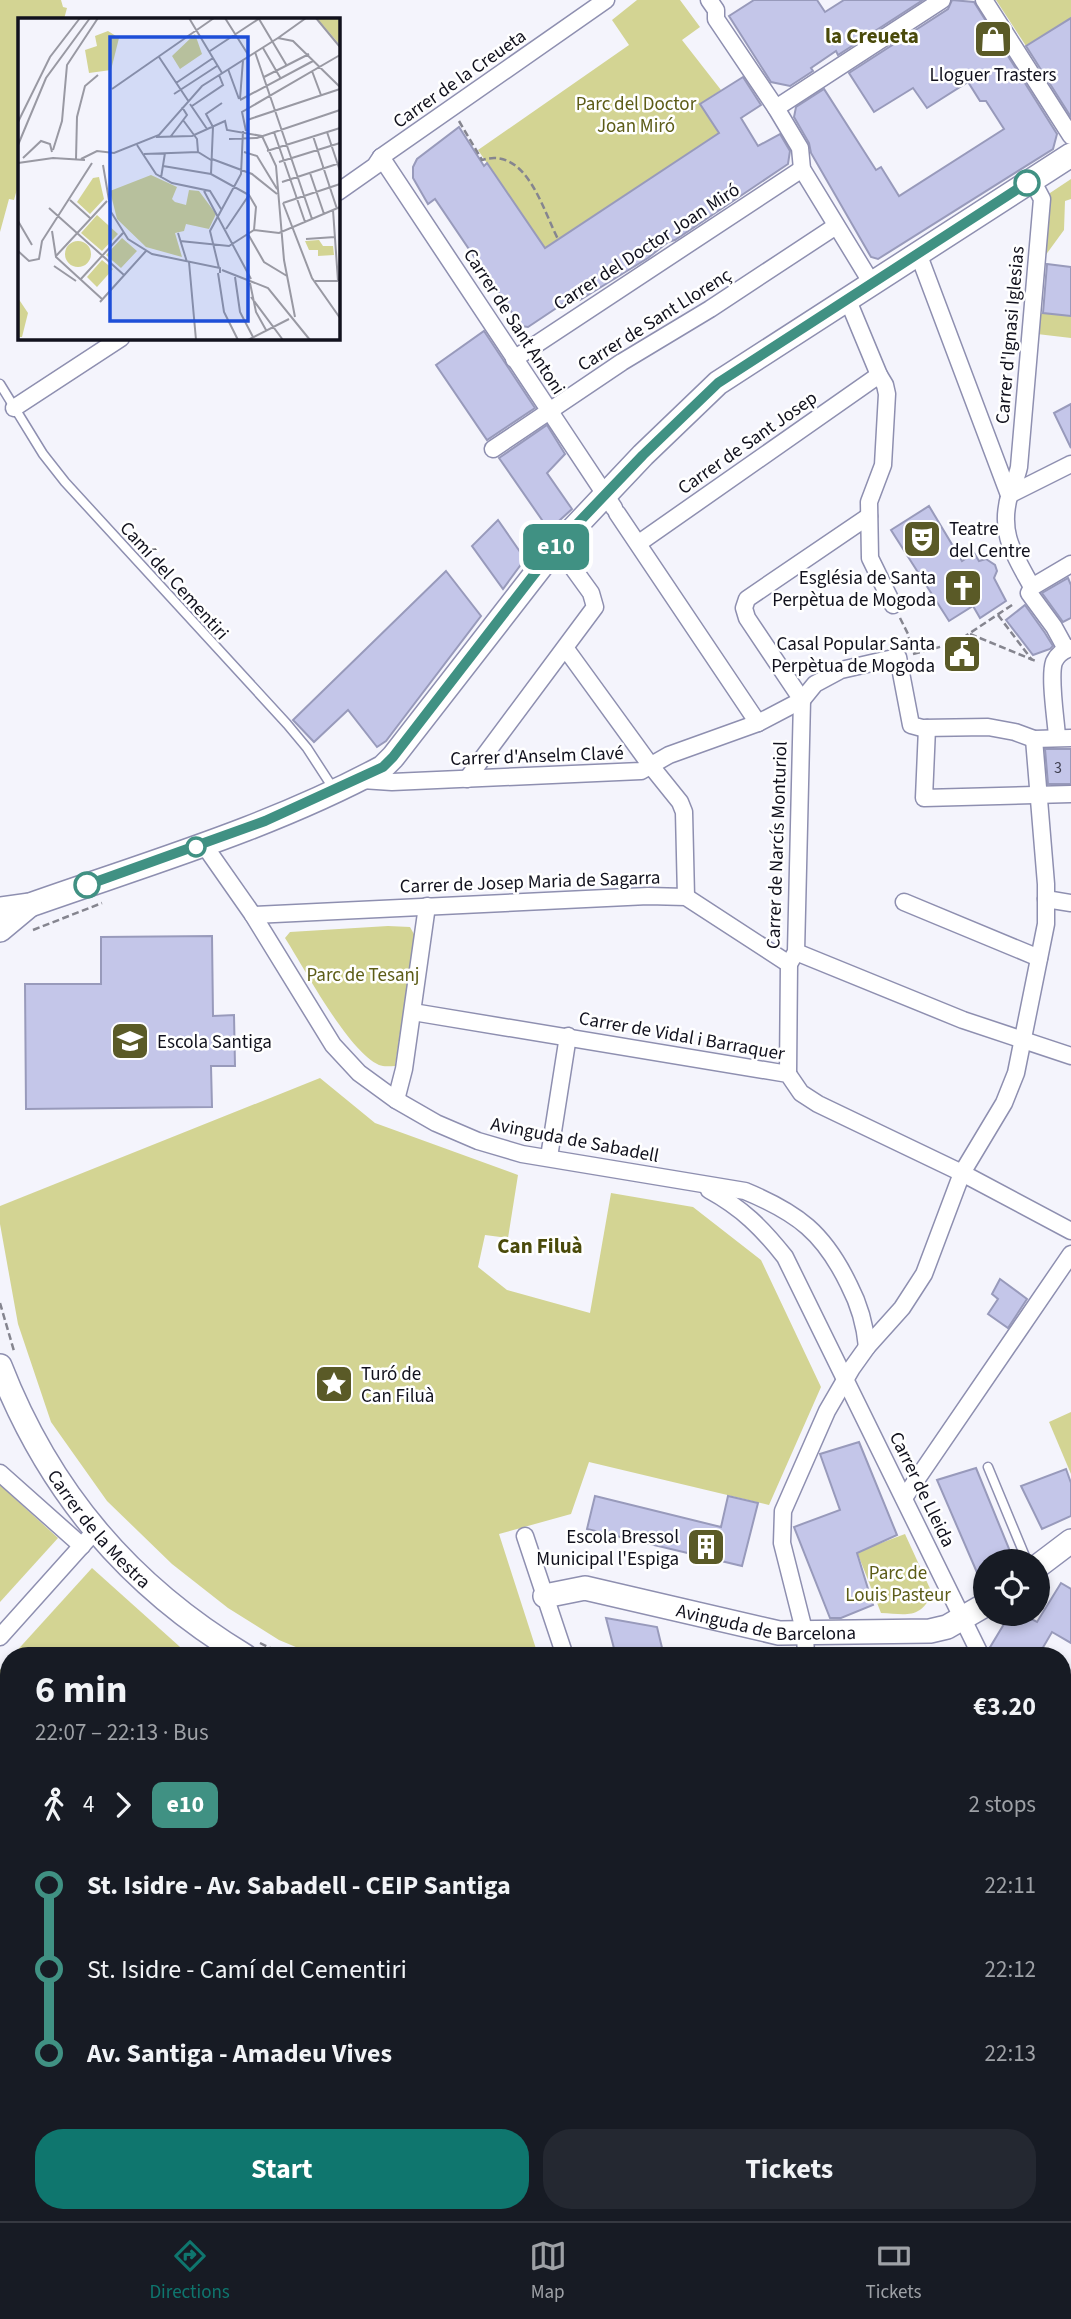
<!DOCTYPE html>
<meta charset="utf-8">
<style>
body{margin:0;font-family:"Source Sans 3",sans-serif;background:#242831;color:#f1f3f6;height:100vh;display:flex;flex-direction:column;font-size:26px;white-space:nowrap}
*{box-sizing:border-box;margin:0}
p{font-size:23px;color:#9ea1a6}
.icon{flex:none;width:38px;height:38px;fill:none;stroke:currentColor;stroke-width:2;stroke-linecap:round;stroke-linejoin:round}
.map{position:relative;flex:1;overflow:hidden}
.panel{position:absolute;left:0px;top:1647px;width:1071px;height:576px;display:flex;flex-direction:column;background:#171b24;border-radius:28px 28px 0 0;box-shadow:0 4px 10px #0003}
.panel>*{flex:none}
.badge{padding:0 14px;border-radius:10px;font-size:24px;line-height:46px}
.controls{position:absolute;left:973px;top:1549px;display:grid;gap:14px}
.controls a{display:grid;place-items:center;width:77px;height:77px;border-radius:50%;background:#171b24;box-shadow:0 4px 10px #0003;font-size:35px}
.map>.badge{position:absolute;translate:-50% -50%;box-shadow:0 0 0 4px #fff}
.legs{display:flex;align-items:center;gap:10px;height:77px;padding:0 35px;font-size:23px}
.legs p{margin-inline-start:auto}
.overview{display:flex;align-items:center;justify-content:space-between;height:119px;padding:0 35px}
h1{font-size:38px;font-weight:700;line-height:52px}
.button{display:flex;gap:14px;margin-top:auto;padding:14px 35px}
.button a{flex:1;height:80px;border-radius:28px;background:#0f766e;color:#fff;font-size:28px;font-weight:700;line-height:80px;text-align:center}
.button a+a{background:#242831;color:#f1f3f6}
ul{padding:0 35px;list-style:none}
li{display:flex;align-items:center;gap:24px;height:84px;font-size:26px}
li i{display:grid;place-items:center;width:10px;height:100%;margin:0 9px;background:currentColor}
li i::after{content:'';width:18px;height:18px;margin:-9px;border:5px solid;border-radius:50%;background:#171b24}
li p{margin-inline-start:auto}
li:first-child i{background:linear-gradient(#0000 50%,currentColor 0)}
li:last-child i{background:linear-gradient(currentColor 50%,#0000 0)}
.menu{display:flex;justify-content:space-around;align-items:center;height:98px;border-top:2px solid #363941;background:#171b24;font-size:19px;color:#9ea1a6}
.menu a{display:grid;justify-items:center;gap:4px}
.menu .current{color:#0f766e}
.map>svg:first-child{display:block}
.green{fill:#d3d493}
.building{fill:#c4c6e9;stroke:#989abb;stroke-width:2}
.lines{fill:none;stroke-linecap:round;stroke-linejoin:round}
.lane-casing{stroke:#8e8fb0;stroke-width:11}
.street-casing{stroke:#8e8fb0;stroke-width:19}
.secondary-casing{stroke:#8e8fb0;stroke-width:26}
.path{stroke:#85858f;stroke-width:2.5;stroke-dasharray:7 3.5;stroke-linecap:butt}
.lane{stroke:#fff;stroke-width:8}
.street{stroke:#fff;stroke-width:16}
.secondary{stroke:#fff;stroke-width:23}
.line-1-casing{stroke:#fff;stroke-width:16}
.line-1{stroke:#409183;stroke-width:10}
.stop-1-dot{fill:#fff;stroke:#409183;stroke-width:3.5}
.labels{text-anchor:middle;stroke-width:5;stroke-linejoin:round;paint-order:stroke}
.number-label{font-size:16px;fill:#3e3e50}
.poi-label{font-size:19px;fill:#11111d;stroke:#fff;text-anchor:start}
.street-label{font-size:19px;fill:#11111d;stroke:#fff}
.park-label{font-size:19px;fill:#5c5c17;stroke:#fff}
.neighbourhood-label{font-size:21px;font-weight:bold;fill:#4a4a0a;stroke:#fff}
.inset-road{fill:none;stroke:#9999a3;stroke-width:2}
.view{fill:#1d4ed8;fill-opacity:0.15;stroke:#1d4ed8;stroke-width:3.5}
.inset-edge{fill:none;stroke:#11111d;stroke-width:3.5}
</style>
<div class="map">
<svg width="1071" height="2221" viewBox="0 0 1071 2221">
<rect width="100%" height="100%" fill="#f4f4fc"/>
<g class="green">
<path d="M0 0H61L63 7 67 8 64 19H19V182L14 200 9 199 0 232Z"/>
<path d="M637 0H680L700 27 682 40 721 90 700 104 719 133 545 248 478 150 629 45 612 20Z"/>
<path d="M996 0H1071V18L1026 46Z"/>
<path d="M1071 179V199L1065 201 1064 230 1045 256 1050 193Z"/>
<path d="M1039 313 1071 316V338L1037 334Z"/>
<path d="M388 926 410 927 415 936 395 1066C390 1066 384 1067 379 1065 347 1050 305 969 285 938L290 932Z"/>
<path d="M320 1078 375 1123 518 1175 508 1238 485 1235 478 1267 507 1290 590 1313 611 1193 693 1207 761 1260 821 1387 769 1505 589 1462 571 1514 499 1534 538 1655H315L279 1640 228 1608 172 1564 107 1501 51 1422 18 1324 0 1224V1206Z"/>
<path d="M1071 1412V1474L1049 1422Z"/>
<path d="M0 1485 58 1538 0 1602Z"/>
<path d="M905 1534 932 1593C921 1620 905 1614 881 1613L857 1552Z"/>
<path d="M92 1568 189 1655H13Z"/>
<path d="M9 1660V1743L0 1735V1670Z"/>
</g>
<g class="building">
<path d="M754 0H817L825 12 844 0H923L838 55 836 51 811 68 813 71 790 86 771 82 729 16Z"/>
<path d="M952 0 974 2 1057 134 1053 149 878 259 871 257 811 153 809 143 794 117 796 107 824 89 876 170 881 167 899 196 1004 129 986 101H980L968 82 927 108 913 88 874 112 849 73 948 9Z"/>
<path d="M1071 18V117L1026 46Z"/>
<path d="M743 77 761 105 741 118 758 146 780 134 790 151 788 164 675 240 668 242 648 258 580 300 576 295 528 327 521 326 435 199 428 204 413 178V167L417 159 459 127 484 166 487 163 545 248 719 133 700 104Z"/>
<path d="M1047 264 1071 267V316L1043 313Z"/>
<path d="M484 331 535 408 487 440 436 365Z"/>
<path d="M1071 404V448L1054 413Z"/>
<path d="M547 425 565 454 547 473 572 509 549 530 499 458Z"/>
<path d="M929 506 962 561 974 553 979 561 986 559 995 565 997 571 994 578 1006 601 980 618 973 606 949 621 891 530Z"/>
<path d="M498 520 525 559 503 589 472 546Z"/>
<path d="M446 571 481 616 386 741 377 747 348 710 314 742 293 720Z"/>
<path d="M1068 578 1071 585V618L1063 622 1042 593Z"/>
<path d="M1025 605 1045 633 1053 646 1050 649 1033 655 1006 620Z"/>
<path d="M1045 749H1071V784H1048Z"/>
<path d="M212 936 213 1016 234 1015 235 1066H211L212 1107 26 1109 25 984H101V937Z"/>
<path d="M1000 1279 1027 1299 1008 1328 988 1314 998 1299 992 1294Z"/>
<path d="M859 1442 897 1535 857 1553 873 1605 841 1618H830L794 1527 840 1510 820 1454Z"/>
<path d="M976 1468 1014 1561H985V1591L937 1480Z"/>
<path d="M1066 1469 1071 1483V1516L1042 1529 1021 1486Z"/>
<path d="M595 1496 721 1527 728 1496 758 1503 742 1566 587 1529Z"/>
<path d="M1061 1583 1071 1589V1643L1052 1632 1038 1656H1001L989 1649 1010 1614H1022L1037 1622Z"/>
<path d="M606 1618 657 1627 664 1656H616Z"/>
</g>
<g class="lines">
<defs>
<g id="lane">
<path d="M0 384 43 454 65 482 287 724 307 748 333 788"/>
<path d="M988 1467 1027 1561"/>
</g>
<g id="street">
<path d="M709 0 716 10V19L776 108 800 148 802 169 871 282"/>
<path d="M984 0 1071 136"/>
<path d="M776 108 942 0"/>
<path d="M381 157 614 508"/>
<path d="M1032 180 1042 199 1019 467C1017 477 1013 484 1010 493 998 533 1014 554 1032 587L1029 593 1054 627 1066 649"/>
<path d="M338 192 375 166 381 157 606 0"/>
<path d="M918 253 1009 495"/>
<path d="M847 298 879 375 885 385 887 394 883 465 869 502 870 558 893 605"/>
<path d="M514 359 802 169"/>
<path d="M14 408 121 338"/>
<path d="M493 449 622 362 710 309 836 226"/>
<path d="M1009 495 1071 464"/>
<path d="M617 513 758 723"/>
<path d="M639 543 879 375"/>
<path d="M1032 587 1071 564"/>
<path d="M566 649 651 766 680 802 684 812 686 897"/>
<path d="M802 700 747 618 744 608 747 599 869 516"/>
<path d="M927 728 924 798 1071 794"/>
<path d="M1057 737C1056 720 1049 677 1054 662 1057 655 1064 650 1071 648"/>
<path d="M467 779 595 607 591 593 557 546"/>
<path d="M362 780 392 782 641 771 669 755 758 723 802 700 815 684 841 670 898 657 911 725 922 728 988 727 1015 732 1034 739 1071 738"/>
<path d="M204 845 253 915 333 1045 359 1073 396 1100 436 1123 478 1141 522 1154 745 1191C798 1213 824 1233 849 1285 860 1306 865 1324 867 1347"/>
<path d="M1046 899 1071 903"/>
<path d="M904 902 1039 958"/>
<path d="M253 915 648 896 686 897 789 964"/>
<path d="M796 952 963 1020 1071 1056"/>
<path d="M413 1012 788 1074 801 1093 818 1104 962 1173 1071 1231"/>
<path d="M788 1074 789 964 796 952 802 700"/>
<path d="M396 1100 404 1069 427 906"/>
<path d="M549 1157 568 1036"/>
<path d="M709 1190C742 1208 762 1228 785 1257L981 1656"/>
<path d="M0 1473 82 1546"/>
<path d="M904 1498 1071 1254"/>
<path d="M525 1536 565 1656"/>
<path d="M0 1637 95 1531"/>
<path d="M806 1656 805 1634 782 1543 783 1511 827 1411 852 1368 867 1347 902 1308 924 1274 962 1173 1004 1103 1016 1073 1046 924V884L1034 739"/>
<path d="M0 1766 9 1774"/>
<path d="M1062 1818 1071 1836"/>
<path d="M1062 1894 1071 1897"/>
<path d="M0 1983 9 1973"/>
<path d="M647 2214 648 2221"/>
<path d="M918 2214 922 2221"/>
<path d="M1046 2214 1049 2221"/>
</g>
<g id="secondary">
<path d="M0 909 30 905C149 863 272 827 383 767L393 757 557 546 643 455 718 383 1071 155"/>
<path d="M0 930 30 905"/>
<path id="s1" d="M0 1366C49 1492 129 1586 245 1656"/>
<path d="M1038 1566 1071 1541"/>
<path id="s2" d="M545 1596 585 1588 779 1633 930 1631 947 1627 985 1605"/>
<path d="M1062 1879 1071 1882"/>
<path d="M1062 1907 1071 1910"/>
</g>
</defs>
<use href="#lane" class="lane-casing"/>
<use href="#street" class="street-casing"/>
<use href="#secondary" class="secondary-casing"/>
<g class="path">
<path d="M459 121 482 160C527 146 543 211 558 239"/>
<path d="M998 615 1032 660"/>
<path d="M900 618 908 634 911 647"/>
<path d="M970 634 1038 662"/>
<path d="M913 654 955 643 1015 603"/>
<path d="M33 930 102 903"/>
<path d="M0 1303 14 1351"/>
<path d="M260 1643 286 1656"/>
<path d="M0 1952 9 1943"/>
<path d="M1062 2044 1071 2042"/>
<path d="M0 2161 9 2172"/>
<path d="M1062 2211 1071 2208"/>
<path d="M42 2214 48 2221"/>
<path d="M278 2221 285 2214"/>
</g>
<use href="#lane" class="lane"/>
<use href="#street" class="street"/>
<use href="#secondary" class="secondary"/>
</g>
<g class="lines">
<defs>
<path id="line-1" d="M87 885 265 821 383 767 393 757 556 546 643 455 718 383 1027 183"/>
</defs>
<use href="#line-1" class="line-1-casing"/>
<use href="#line-1" class="line-1"/>
</g>
<defs>
<symbol id="shop-square" viewBox="-11 -11 22 22"><rect x="-9" y="-9" width="18" height="18" rx="4" fill="#5a5a27" stroke="#fff"/><path d="M-5-2.5h2.3a2.7 3.5 0 0 1 5.4 0H5L5.5 6h-11ZM-1.5-2.5h3a1.5 2.3 0 0 0-3 0Z" fill="#fff"/></symbol>
<symbol id="theatre-square" viewBox="-11 -11 22 22"><rect x="-9" y="-9" width="18" height="18" rx="4" fill="#5a5a27" stroke="#fff"/><path d="M-5-5.5Q0-4 5-5.5V0Q5 5 0 6Q-5 5-5 0ZM-3.3-2.5H-1v1.5H-3.3ZM1-2.5H3.3v1.5H1ZM-2.8 1Q0 5.5 2.8 1Z" fill="#fff"/></symbol>
<symbol id="church-square" viewBox="-11 -11 22 22"><rect x="-9" y="-9" width="18" height="18" rx="4" fill="#5a5a27" stroke="#fff"/><path d="M-1.2-6h2.4v3.5h3.3v2.4h-3.3V6h-2.4V-.1h-3.3v-2.4h3.3Z" fill="#fff"/></symbol>
<symbol id="civic-square" viewBox="-11 -11 22 22"><rect x="-9" y="-9" width="18" height="18" rx="4" fill="#5a5a27" stroke="#fff"/><path d="M-.6-6.5H3V-4.5H.6V-3L4-1V1h2V6H-6V1h2V-1L-.6-3ZM-1.2 2.5V6h2.4V2.5Z" fill="#fff"/></symbol>
<symbol id="school-square" viewBox="-11 -11 22 22"><rect x="-9" y="-9" width="18" height="18" rx="4" fill="#5a5a27" stroke="#fff"/><path d="M0-5L7-2L0 1L-7-2ZM-4 1L0 2.5L4 1V4Q0 6-4 4Z" fill="#fff"/></symbol>
<symbol id="sight-square" viewBox="-11 -11 22 22"><rect x="-9" y="-9" width="18" height="18" rx="4" fill="#5a5a27" stroke="#fff"/><path d="M0-6L1.8-2.2L6-1.7L2.9 1.2L3.7 5.4L0 3.3L-3.7 5.4L-2.9 1.2L-6-1.7L-1.8-2.2Z" fill="#fff"/></symbol>
<symbol id="building-square" viewBox="-11 -11 22 22"><rect x="-9" y="-9" width="18" height="18" rx="4" fill="#5a5a27" stroke="#fff"/><path d="M-4-6H4V6H1V3H-1V6H-4ZM-2.5-4.3h1.7v1.8h-1.7ZM.8-4.3h1.7v1.8H.8ZM-2.5-1h1.7V.8h-1.7ZM.8-1h1.7V.8H.8Z" fill="#fff"/></symbol>
</defs>
<g fill-rule="evenodd">
<use href="#shop-square" x="971" y="17" width="44" height="44"/>
<use href="#theatre-square" x="900" y="517" width="44" height="44"/>
<use href="#church-square" x="941" y="566" width="44" height="44"/>
<use href="#civic-square" x="940" y="632" width="44" height="44"/>
<use href="#school-square" x="108" y="1019" width="44" height="44"/>
<use href="#sight-square" x="312" y="1362" width="44" height="44"/>
<use href="#building-square" x="684" y="1525" width="44" height="44"/>
</g>
<g class="stop-1-dot">
<circle cx="1027" cy="183" r="12"/>
<circle cx="196" cy="847" r="9"/>
<circle cx="87" cy="885" r="12"/>
</g>
<g class="labels">
<g class="number-label">
<text x="1058" y="773">3</text>
</g>
<g class="poi-label">
<text x="993" y="81" text-anchor="middle">Lloguer Trasters</text>
<text x="949" y="535">Teatre<tspan x="949" dy="22">del Centre</tspan></text>
<text x="936" y="584" text-anchor="end">Església de Santa<tspan x="936" dy="22">Perpètua de Mogoda</tspan></text>
<text x="935" y="650" text-anchor="end">Casal Popular Santa<tspan x="935" dy="22">Perpètua de Mogoda</tspan></text>
<text x="157" y="1048">Escola Santiga</text>
<text x="361" y="1380">Turó de<tspan x="361" dy="22">Can Filuà</tspan></text>
<text x="679" y="1543" text-anchor="end">Escola Bressol<tspan x="679" dy="22">Municipal l'Espiga</tspan></text>
</g>
<g class="street-label">
<text transform="translate(459 78) rotate(-35)" y="7">Carrer de la Creueta</text>
<text transform="translate(646 246) rotate(-33)" y="7">Carrer del Doctor Joan Miró</text>
<text transform="translate(654 319) rotate(-32)" y="7">Carrer de Sant Llorenç</text>
<text transform="translate(515 321) rotate(57)" y="7">Carrer de Sant Antoni</text>
<text transform="translate(1009 335) rotate(-85)" y="7">Carrer d'Ignasi Iglesias</text>
<text transform="translate(747 442) rotate(-35)" y="7">Carrer de Sant Josep</text>
<text transform="translate(175 580) rotate(48)" y="7">Camí del Cementiri</text>
<text transform="translate(537 755) rotate(-2)" y="7">Carrer d'Anselm Clavé</text>
<text transform="translate(776 845) rotate(-88)" y="7">Carrer de Narcís Monturiol</text>
<text transform="translate(530 881) rotate(-2)" y="7">Carrer de Josep Maria de Sagarra</text>
<text transform="translate(682 1035) rotate(10)" y="7">Carrer de Vidal i Barraquer</text>
<text transform="translate(575 1139) rotate(11)" y="7">Avinguda de Sabadell</text>
<text transform="translate(923 1489) rotate(64)" y="7">Carrer de Lleida</text>
<text dy="7" stroke="none"><textPath href="#s1" startOffset="192">Carrer de la Mestra</textPath></text>
<text dy="7" stroke="none"><textPath href="#s2" startOffset="226">Avinguda de Barcelona</textPath></text>
</g>
<g class="park-label">
<text x="636" y="110">Parc del Doctor<tspan x="636" dy="22">Joan Miró</tspan></text>
<text x="363" y="981">Parc de Tesanj</text>
<text x="898" y="1579">Parc de<tspan x="898" dy="22">Louis Pasteur</tspan></text>
</g>
<g class="neighbourhood-label">
<text x="872" y="43">la Creueta</text>
<text x="540" y="1253">Can Filuà</text>
</g>
</g>
<g transform="translate(18 18)">
<rect width="322" height="322" fill="#f4f4fc"/>
<path d="M299 0H322V27ZM90 13 101 20 93 52 71 55 67 32 79 28 77 18ZM177 16 184 36 162 51 154 38ZM133 157 159 169 154 181 157 184 168 187 171 172 181 173 198 196 191 211 168 206 166 213 157 215 164 239 128 229 99 201 92 173ZM81 159 86 181 72 196 59 184 75 160ZM79 197 100 216 84 233 63 215ZM104 220 119 233 103 250 88 237ZM301 222 305 228H315L316 237 300 238V232H291L287 223ZM47 236a13 13 0 1 1 26 0a13 13 0 1 1-26 0ZM84 242 95 251 79 269 69 259ZM0 280 10 295 4 319H0Z" fill="#d3d493"/>
<path class="inset-road" d="M171 0 204 55M207 0 231 38M298 0 322 29M241 1 269 48M260 20 288 0M245 30 263 61M192 33 242 0M237 34 294 201M141 39 171 84M210 51 221 81M294 53 303 77M246 59 291 36M158 65 195 40M94 71 196 0M156 76 199 48M222 81 225 42M222 82 295 43M172 86 189 111M174 88 205 67 201 57M165 102 179 121 180 134M229 102 322 71M0 104 32 39 62 0M195 109 188 96 204 85M228 113 224 94 322 37M256 114 287 204M309 114 322 153M153 118 169 97 164 89M244 118 258 148 266 242 277 299M295 118 319 191M138 119 174 118 207 103 209 112 244 118M211 121 239 120 322 92M0 127 28 60 72 0M119 127 138 156 154 165 192 173 203 191M35 132 44 103 49 47 80 0M249 133 322 110M226 134 239 138 259 171M126 136 180 134 193 142M5 140 23 123 32 126 34 134M58 141 59 99 67 68 80 57M63 141 79 133 96 135 141 117 184 68 260 20 275 23 322 69M194 141 234 156 259 176M261 144 322 125M0 145 35 140 67 142M85 147 93 194 110 221 134 236 202 250V255M145 148 193 156 231 177 238 189 236 212M292 155 306 196M193 156 195 109M143 160 147 135M264 164 322 145M186 173 233 261M52 182 72 200M265 185 294 260 322 300M265 185 322 166M31 190 106 257M315 192 320 263M0 203 14 227M208 211 231 177M34 213 38 239 84 281M160 215 169 244M230 216 246 244 269 258M288 221 317 219M162 223 211 228 236 212 261 215 322 189M0 233 11 243 21 241 24 223 74 145M38 238 89 183M171 244 178 322M36 248 58 263M201 250 192 213 223 156 225 113M204 252 250 270 292 322M200 255 206 294 220 322M217 259 222 294 235 319M62 262 105 215M297 263H320M232 265 238 294 248 312M233 279 265 322M82 284 128 233M230 322 271 301"/>
<path class="view" d="M92 19H230V303H92Z"/>
<rect width="322" height="322" class="inset-edge"/>
</g>
</svg>
<div class="controls">
<a><svg class="icon" aria-label="locate" viewBox="0 0 24 24"><circle cx="12" cy="12" r="6"/><path d="M12 2v4M12 18v4M2 12h4M18 12h4"/></svg></a>
</div>
<b class="badge" style="left:556px;top:547px;background:#409183;color:#fff">e10</b>
<section class="panel">
<div class="overview"><div><h1>6 min</h1><p>22:07 – 22:13 · Bus</p></div><b>€3.20</b></div>
<div class="legs"><svg class="icon" aria-label="walk" viewBox="0 0 24 24"><circle cx="13" cy="4" r="2"/><path d="M13 8l-2 6 4 7M11 14l-3 7M7 12l3-4h3l4 4"/></svg>4<svg class="icon" aria-label="forward" viewBox="0 0 24 24"><path d="M9 5l7 7-7 7"/></svg><b class="badge" style="background:#409183;color:#fff">e10</b><p>2 stops</p></div>
<ul>
<li><i style="color:#409183"></i><b>St. Isidre - Av. Sabadell - CEIP Santiga</b><p>22:11</p></li>
<li><i style="color:#409183"></i><span>St. Isidre - Camí del Cementiri</span><p>22:12</p></li>
<li><i style="color:#409183"></i><b>Av. Santiga - Amadeu Vives</b><p>22:13</p></li>
</ul>
<div class="button"><a>Start</a><a>Tickets</a></div>
</section>
</div>
<nav class="menu">
<a class="current"><svg class="icon" aria-label="directions" viewBox="0 0 24 24"><path d="M12 3l9 9-9 9-9-9zM9 14v-3h6M13 9l2 2-2 2"/></svg>Directions</a>
<a><svg class="icon" aria-label="map" viewBox="0 0 24 24"><path d="M3 6l6-2 6 2 6-2v14l-6 2-6-2-6 2zM9 4v14M15 6v14"/></svg>Map</a>
<a><svg class="icon" aria-label="tickets" viewBox="0 0 24 24"><path d="M3 7h18v10H3zM15 7v10"/></svg>Tickets</a>
</nav>
